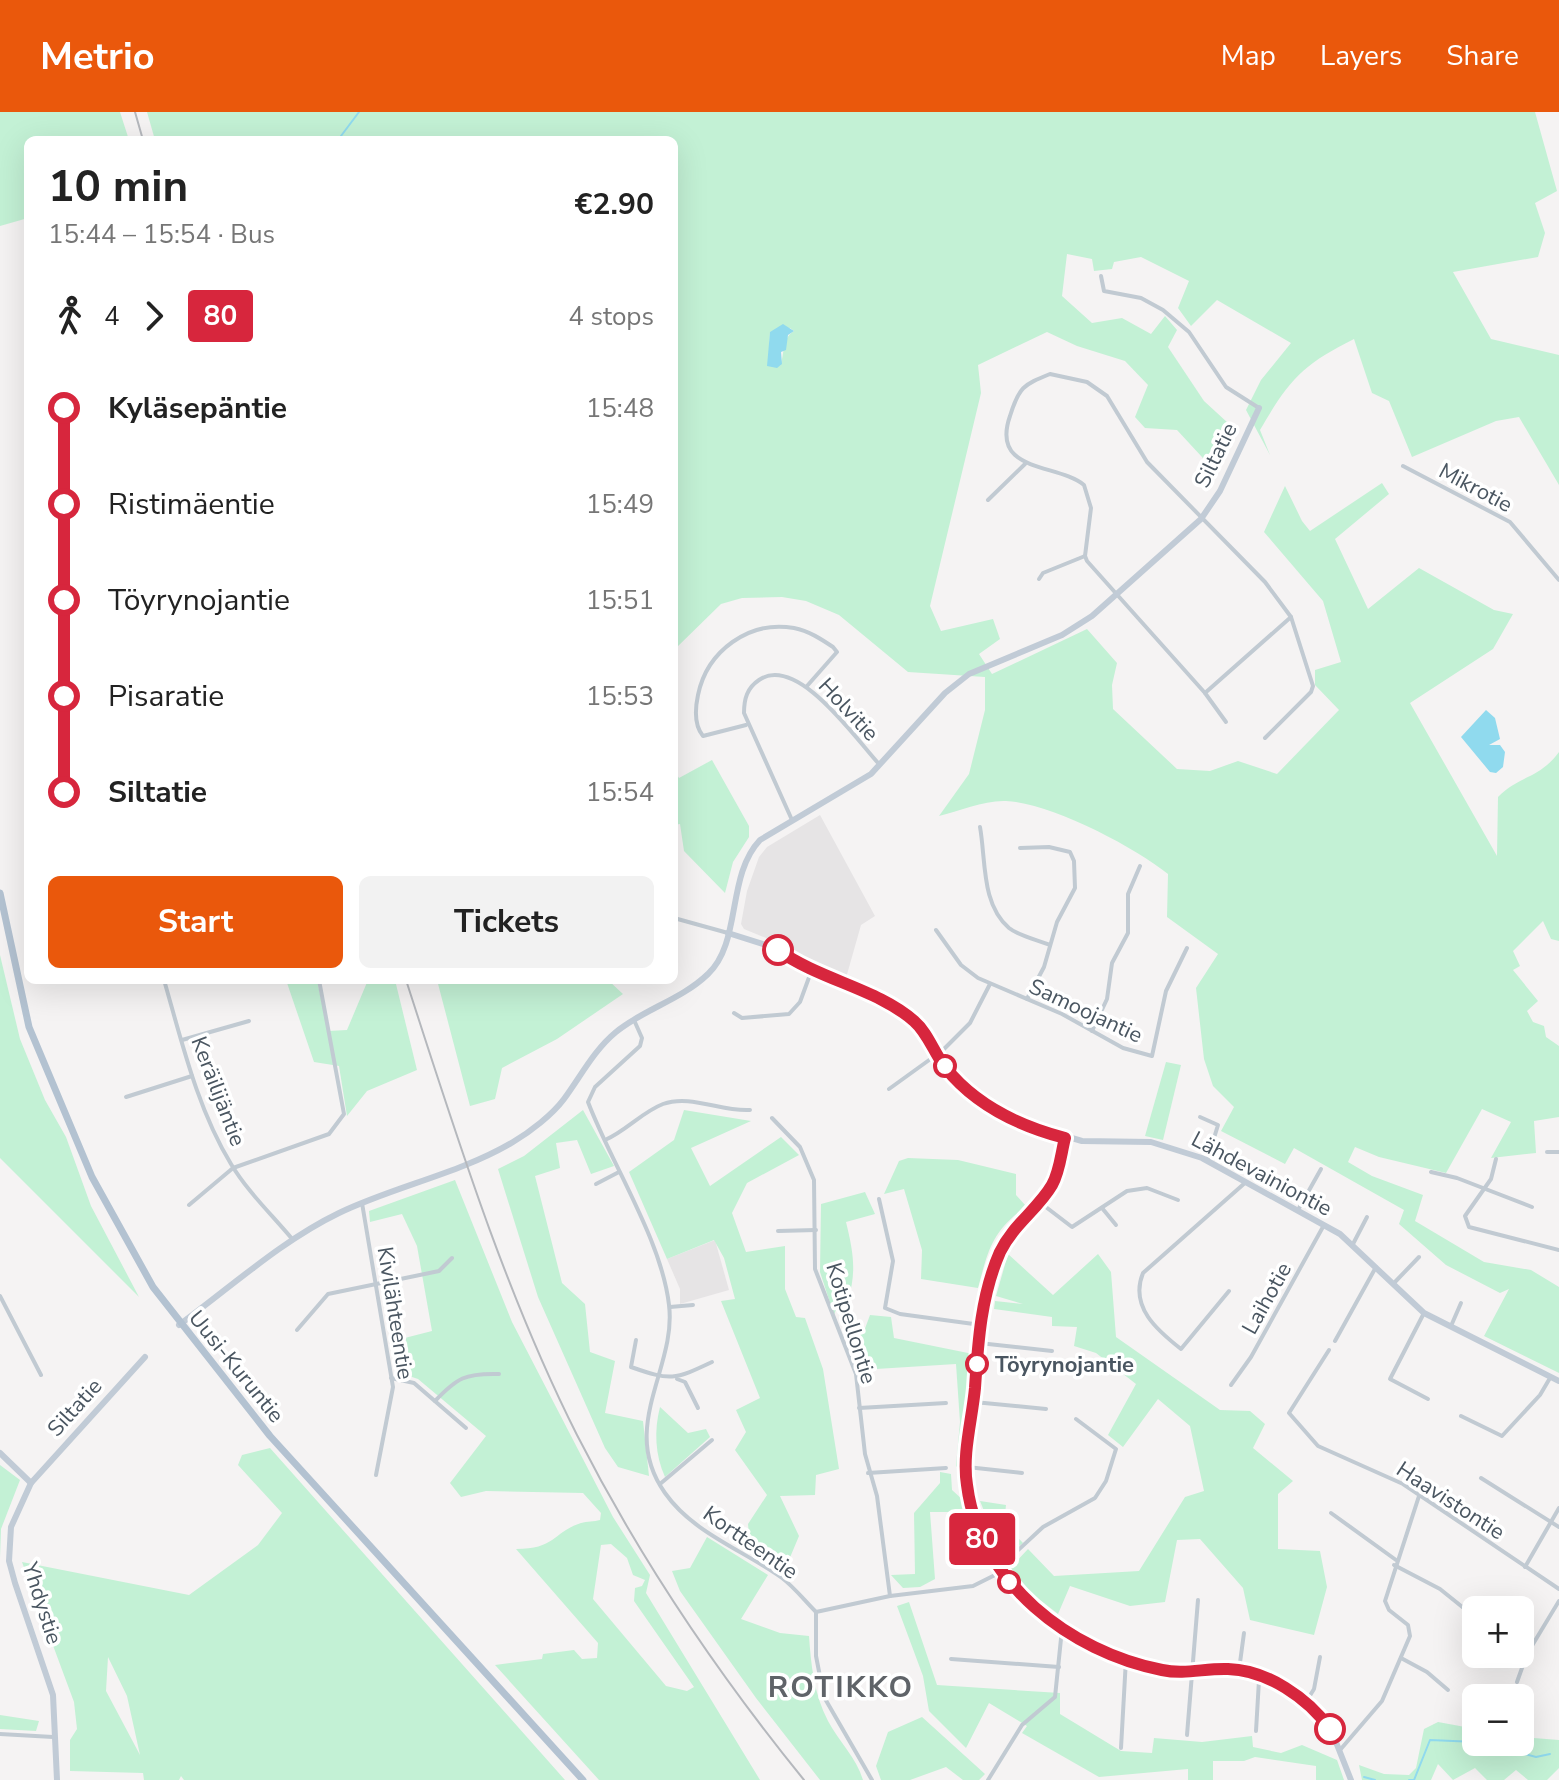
<!DOCTYPE html>
<meta charset="utf-8">
<style>
body{margin:0;font-family:"Nunito Sans",sans-serif;background:#f2f2f2;color:#222;height:100vh;display:flex;flex-direction:column;font-size:30px;white-space:nowrap}
*{box-sizing:border-box;margin:0}
p{font-size:26px;color:#767676}
.icon{flex:none;width:44px;height:44px;fill:none;stroke:currentColor;stroke-width:2;stroke-linecap:round;stroke-linejoin:round}
.map{position:relative;flex:1;overflow:hidden}
.side{position:absolute;left:24px;top:24px;width:654px;height:848px;display:flex;flex-direction:column;background:#fff;border-radius:12px;box-shadow:0 8px 32px #0002}
.side>*{flex:none}
.badge{padding:0 16px;border-radius:6px;font-size:28px;line-height:52px}
.controls{position:absolute;left:1462px;top:1484px;display:grid;gap:16px}
.controls a{display:grid;place-items:center;width:72px;height:72px;border-radius:12px;background:#fff;box-shadow:0 8px 32px #0002;font-size:40px}
.map>.badge{position:absolute;translate:-50% -50%;box-shadow:0 0 0 4px #fff}
.legs{display:flex;align-items:center;gap:12px;height:88px;padding:0 24px;font-size:26px}
.legs p{margin-inline-start:auto}
.overview{display:flex;align-items:center;justify-content:space-between;height:136px;padding:0 24px}
h1{font-size:44px;font-weight:700;line-height:60px}
.button{display:flex;gap:16px;margin-top:auto;padding:16px 24px}
.button a{flex:1;height:92px;border-radius:12px;background:#ea580c;color:#fff;font-size:32px;font-weight:700;line-height:92px;text-align:center}
.button a+a{background:#f2f2f2;color:#222}
ul{padding:0 24px;list-style:none}
li{display:flex;align-items:center;gap:28px;height:96px;font-size:30px}
li i{display:grid;place-items:center;width:12px;height:100%;margin:0 10px;background:currentColor}
li i::after{content:'';width:20px;height:20px;margin:-10px;border:6px solid;border-radius:50%;background:#fff}
li p{margin-inline-start:auto}
li:first-child i{background:linear-gradient(#0000 50%,currentColor 0)}
li:last-child i{background:linear-gradient(currentColor 50%,#0000 0)}
header{display:flex;align-items:center;gap:48px;box-sizing:border-box;height:112px;padding:0 40px;background:#ea580c;color:#fff}
header strong{font-size:38px}
nav{display:flex;gap:44px;margin-inline-start:auto;font-size:28px}
.map>svg:first-child{display:block}
.education{fill:#e6e4e5}
.green{fill:#c3f1d5;fill-rule:evenodd}
.water{fill:#90daee}
.lines{fill:none;stroke-linecap:round;stroke-linejoin:round}
.stream{stroke:#90daee;stroke-width:2}
.street{stroke:#c1cad2;stroke-width:4}
.secondary{stroke:#c1cbd6;stroke-width:6}
.primary{stroke:#b3c2d1;stroke-width:7}
.rail{stroke:#b5b8bd;stroke-width:2}
.line-1-casing{stroke:#fff;stroke-width:18}
.line-1{stroke:#d7263d;stroke-width:12}
.stop-1-dot{fill:#fff;stroke:#d7263d;stroke-width:4}
.labels{text-anchor:middle;stroke-width:7;stroke-linejoin:round;paint-order:stroke}
.street-label{font-size:22px;fill:#4a5661;stroke:#fff}
.stop-label{font-size:22px;font-weight:bold;fill:#4a5661;stroke:#fff;text-anchor:start}
.district-label{font-size:30px;font-weight:bold;letter-spacing:2px;fill:#5f6368;stroke:#fff}
</style>
<header>
<strong>Metrio</strong>
<nav><a>Map</a><a>Layers</a><a>Share</a></nav>
</header>
<div class="map">
<svg width="1559" height="1668" viewBox="0 0 1559 1668">
<rect width="100%" height="100%" fill="#f5f3f3"/>
<g class="education">
<path d="M820 703 875 804 861 813 846 866 810 851 788 835 744 817 741 812 747 779 759 745 767 735Z"/>
<path d="M715 1128 729 1178 680 1192V1177L667 1147Z"/>
</g>
<g class="green">
<path d="M0 0H120L129 28H28V106L0 114Z"/>
<path d="M147 0H1535L1557 79 1535 91 1545 121 1538 145 1453 160 1491 227 1559 243V373L1519 305 1496 309 1412 345 1389 289 1372 281 1354 227C1302 253 1289 268 1260 318L1270 343 1246 298 1261 268 1291 231 1217 188 1191 214 1178 196 1189 169 1141 145 1114 150 1112 157 1094 159 1092 147 1067 142 1062 184 1092 211 1122 206 1151 222 1165 204 1177 218 1168 235 1204 289 1228 311 1214 358 1177 318 1145 316 1135 305 1148 273 1125 249 1077 234 1047 220 978 253 981 281 930 494 941 519 993 507 1000 527 979 542 992 562 1087 517 1117 551 1112 573 1113 597 1177 657 1210 659 1238 649 1277 662 1339 598 1315 573V558L1341 550 1323 489 1264 420 1285 374 1302 409 1310 419 1382 371 1389 382 1335 427 1368 497 1419 456 1494 498 1513 502 1493 537 1410 591 1497 744 1498 685C1520 663 1539 667 1559 640V829L1551 827 1543 809 1513 839 1520 854 1513 858 1538 889 1527 899 1533 910 1544 914 1546 925 1559 934V1005L1534 1009 1536 1041 1491 1046 1511 1010 1482 997 1446 1061 1379 1045 1355 1035 1348 1050 1372 1064 1423 1083 1415 1109 1484 1150 1531 1158 1559 1175V1261L1484 1224 1509 1177 1500 1181 1446 1153 1399 1112 1404 1098 1294 1036 1285 1052 1221 1019 1234 995 1213 974 1204 947 1196 876 1218 842 1167 805 1168 762C1133 734 1050 691 1006 689 985 688 959 699 939 704L969 662 985 598V565L908 560 839 503 806 489 782 485 742 486 721 492 674 538V28H155ZM790 216 794 219C781 227 785 243 780 254L769 240 770 220Z"/>
<path d="M712 648 749 714V725L733 750 725 781 684 739 680 712 674 713V658L679 666Z"/>
<path d="M0 843 20 927 45 988 66 1025 91 1094 139 1185 0 1046Z"/>
<path d="M286 868H317L328 919 347 918 368 868H395L417 958 367 979 347 1004 339 954 314 950Z"/>
<path d="M437 868H608L623 882 557 927 502 956 495 987 470 994Z"/>
<path d="M1166 950 1181 953 1163 1028 1145 1024Z"/>
<path d="M583 998 614 1054 591 1062 577 1028 556 1031 560 1056 535 1064 562 1171 585 1192 590 1240 615 1249 605 1301 643 1309 649 1364 618 1355 605 1336 538 1185 498 1057 524 1044Z"/>
<path d="M684 998 751 1009 691 1036 710 1074 781 1025 799 1043 747 1071 732 1101 746 1140 785 1134V1177L796 1205 805 1206 823 1257 839 1357 816 1363 815 1383 780 1384 799 1424 786 1455 750 1435 748 1412 767 1383 735 1338 746 1320 736 1298 760 1286 721 1189 735 1187 724 1146 714 1128 667 1147 629 1060 674 1028Z"/>
<path d="M908 1046 958 1048 1016 1062V1083L1026 1094C992 1120 989 1135 978 1176L921 1167 922 1138 904 1077 884 1082 899 1049Z"/>
<path d="M455 1068 512 1210 613 1405 650 1463 646 1481 760 1668H599L495 1553 542 1547 543 1542 574 1538 582 1547 597 1546 598 1531 516 1437C556 1437 553 1420 581 1411 587 1409 594 1410 600 1408L601 1401 583 1381 486 1379 461 1385 450 1371 486 1324 418 1267 397 1260 393 1229 432 1219 417 1134 402 1102 370 1110 369 1099ZM611 1432 627 1446 633 1463 645 1468 642 1474 635 1476 634 1489 694 1575 687 1579 666 1574 593 1487 601 1433Z"/>
<path d="M865 1080 875 1102 846 1110C853 1139 857 1159 848 1188L840 1186 834 1203 820 1160 821 1092Z"/>
<path d="M1008 1142 1053 1183 1098 1142 1111 1160 1116 1225 1220 1298 1250 1299 1265 1312 1253 1336 1293 1369 1278 1382V1437L1320 1439 1327 1475 1314 1523 1250 1508 1243 1476 1200 1427 1177 1428 1165 1490 1130 1494 1070 1474 1058 1502 1030 1480 1010 1456 1028 1437 1054 1464 1139 1459 1185 1385 1204 1379 1190 1314 1158 1287 1123 1335 1108 1323 1136 1272 1096 1241 1074 1234 1077 1215 1052 1214V1205L994 1197 995 1189 1023 1192 996 1184Z"/>
<path d="M870 1203 891 1205 894 1226 973 1242 961 1359 956 1354 960 1310 956 1252 860 1258 853 1223 863 1222Z"/>
<path d="M660 1295 688 1321 706 1317 710 1325 665 1365C655 1343 654 1318 660 1295Z"/>
<path d="M270 1336 565 1668H184L181 1664 179 1668H144L143 1661 70 1659V1628L77 1617 74 1590 22 1450 189 1483 258 1433 282 1401 238 1353 242 1343ZM108 1545 127 1584 140 1643 106 1579Z"/>
<path d="M0 1353 20 1368 1 1417 0 1446Z"/>
<path d="M940 1360 951 1362 952 1378 964 1389 968 1400H930L935 1467 920 1475 903 1476 891 1463 915 1462 914 1401 940 1371Z"/>
<path d="M980 1389 1006 1393 1004 1411 1023 1431 1003 1446Z"/>
<path d="M707 1425 768 1463 741 1507 780 1521 809 1524C811 1553 814 1582 828 1609 839 1630 856 1645 863 1668H820L756 1586 680 1479 672 1459 690 1456Z"/>
<path d="M909 1490 937 1573 1060 1581V1602L1121 1639 1152 1641 1154 1626 1202 1630 1252 1624 1253 1635 1281 1641 1302 1633 1337 1648 1344 1668H1316V1654L1255 1645 1244 1649H1213V1668H1188V1657L1099 1665 1022 1621 1027 1614 989 1591 966 1636 929 1599 923 1564 897 1494Z"/>
<path d="M0 1603 39 1609 36 1619 0 1617Z"/>
<path d="M922 1605 985 1662 979 1668H963L946 1655 910 1668H881L876 1654 888 1620Z"/>
<path d="M1438 1610 1476 1617V1630H1520V1625L1559 1628V1656L1547 1668H1528L1516 1658 1504 1668H1487L1475 1656 1453 1668 1438 1652 1431 1668H1362L1359 1653 1384 1662 1409 1663 1416 1656 1424 1617Z"/>
</g>
<g class="water">
<path d="M783 212 794 219 788 223 786 238 781 240 782 252 777 256 767 254 770 220Z"/>
<path d="M1486 598 1495 606 1500 627 1489 633H1500L1505 640 1503 655 1496 661 1490 660 1461 625Z"/>
</g>
<g class="lines">
<g class="stream">
<path d="M338 28 359 0"/>
<path d="M1480 1630 1536 1645 1550 1642"/>
<path d="M1364 1665 1375 1668"/>
<path d="M1409 1668H1414L1430 1628 1476 1630"/>
</g>
<g class="street">
<path d="M1101 164 1104 179 1141 186 1163 198 1189 220 1226 275 1259 296"/>
<path d="M1050 262 1087 270 1107 284 1147 350 1265 470 1291 505 1205 581 1087 449 1085 444 1091 396 1084 373C1057 351 990 361 1010 304 1019 275 1023 273 1050 262Z"/>
<path d="M1403 354 1510 410 1559 468"/>
<path d="M988 388 1025 352"/>
<path d="M1039 467 1043 461 1085 444"/>
<path d="M1205 581 1226 610"/>
<path d="M746 613 703 624C694 613 695 597 698 583 707 539 749 508 794 516 809 519 821 527 833 535L837 540 807 574"/>
<path d="M1265 626 1311 580 1313 574 1291 505"/>
<path d="M792 708 744 601C744 587 747 576 759 568 797 542 855 626 879 652"/>
<path d="M980 715C986 748 981 792 1009 816 1019 824 1038 828 1050 833"/>
<path d="M1020 736 1049 735 1070 740 1074 749 1075 776 1057 810 1044 855 1027 887"/>
<path d="M674 806 728 821"/>
<path d="M936 818 961 853 978 866 1062 902 1123 936 1152 944 1166 879 1187 836"/>
<path d="M164 868C182 930 197 996 231 1052 247 1079 273 1104 293 1128"/>
<path d="M734 901 742 906 789 902 800 890 811 860"/>
<path d="M634 908 642 926 640 934 595 975 588 990C611 1051 662 1129 669 1193 677 1256 618 1315 665 1381 693 1421 743 1438 782 1466 794 1475 805 1489 816 1500"/>
<path d="M1092 919 1107 887 1112 851 1128 821V782L1140 754"/>
<path d="M182 928 249 909"/>
<path d="M889 977 943 938 970 911 990 872"/>
<path d="M126 985 192 964"/>
<path d="M1200 1005 1218 1013 1207 1049"/>
<path d="M772 1006 800 1035 814 1068 815 1157 856 1262 865 1342 877 1384 890 1484"/>
<path d="M605 1028C626 1019 642 1000 663 992 691 982 721 1000 750 998"/>
<path d="M1547 1040H1559"/>
<path d="M1496 1047 1491 1067 1465 1104 1469 1115 1559 1138"/>
<path d="M1431 1060 1457 1066 1532 1095"/>
<path d="M596 1072 619 1060"/>
<path d="M879 1087 893 1149 885 1196 900 1202 981 1213"/>
<path d="M1038 1089 1072 1115 1127 1079 1147 1076 1178 1088"/>
<path d="M362 1091 393 1275 376 1363"/>
<path d="M189 1093 233 1056 329 1022 344 1002 319 868"/>
<path d="M1102 1096 1116 1113"/>
<path d="M1298 1098 1321 1057"/>
<path d="M778 1119 816 1118"/>
<path d="M1353 1132 1367 1105"/>
<path d="M1394 1171 1419 1145"/>
<path d="M1229 1179 1181 1237C1158 1219 1129 1195 1143 1161L1246 1070"/>
<path d="M0 1184 41 1263"/>
<path d="M670 1195 693 1193"/>
<path d="M1424 1201 1390 1267 1428 1287"/>
<path d="M1451 1214 1461 1191"/>
<path d="M297 1218 328 1182 439 1159 452 1146"/>
<path d="M636 1228 631 1255C671 1269 674 1268 712 1250"/>
<path d="M1335 1229 1376 1155"/>
<path d="M979 1231 1052 1239"/>
<path d="M1329 1238 1289 1301 1318 1334 1403 1372 1559 1477"/>
<path d="M391 1266 414 1271 466 1316"/>
<path d="M677 1267 685 1270 698 1296"/>
<path d="M1231 1273 1251 1245 1324 1113"/>
<path d="M435 1289C457 1266 465 1261 499 1262"/>
<path d="M974 1290 1046 1297"/>
<path d="M859 1296 946 1291"/>
<path d="M1461 1304 1502 1324 1540 1283 1550 1266"/>
<path d="M967 1355 1022 1361"/>
<path d="M868 1361 946 1356"/>
<path d="M1481 1366 1559 1415"/>
<path d="M660 1372 712 1328"/>
<path d="M1331 1401 1396 1448"/>
<path d="M1394 1453 1440 1477 1476 1506"/>
<path d="M1000 1455 1043 1415 1095 1386 1106 1369 1116 1337 1076 1307"/>
<path d="M1525 1455 1559 1396"/>
<path d="M816 1500 890 1484 973 1474 1001 1460"/>
<path d="M816 1500V1544L824 1585 872 1668"/>
<path d="M1520 1537 1527 1542 1559 1489"/>
<path d="M1401 1546 1427 1560 1448 1578"/>
<path d="M951 1547 1059 1555"/>
<path d="M1239 1558 1244 1521"/>
<path d="M1517 1570 1527 1542"/>
<path d="M1306 1590 1314 1577 1320 1545"/>
<path d="M1256 1619 1259 1568"/>
<path d="M0 1622 53 1625"/>
<path d="M1187 1623 1198 1488"/>
<path d="M1121 1636 1126 1547"/>
<path d="M1340 1638 1382 1589 1410 1524 1408 1513 1389 1498 1385 1489 1419 1384"/>
<path d="M988 1668 1022 1613 1055 1585 1062 1517"/>
</g>
<g class="secondary">
<path d="M728 821 772 835 811 860 876 887 913 908 964 976 1017 1010 1082 1029 1151 1030 1202 1046 1340 1122 1424 1201 1559 1269"/>
<path d="M1065 1026 1055 1067 1001 1138 983 1195 966 1363 971 1395 982 1428 1009 1471 1033 1495 1069 1521 1160 1558 1190 1561 1239 1558 1301 1586 1332 1620 1351 1668"/>
<path d="M179 1213C231 1175 281 1129 339 1101 395 1074 459 1062 513 1030 530 1020 552 1003 564 987 581 964 594 938 616 920 644 897 681 888 708 862 742 830 726 764 760 728L871 662 945 581 969 562 1062 523 1092 504 1201 407 1220 379 1259 296"/>
<path d="M0 1341 31 1371"/>
<path d="M57 1668 53 1583 15 1471 9 1449 11 1415 31 1371 145 1245"/>
</g>
<path class="primary" d="M0 781 29 915 92 1065 153 1175 270 1324 583 1668"/>
<g class="rail">
<path d="M135 0 143 28"/>
<path d="M406 868C456 1022 504 1178 577 1323 639 1445 718 1562 804 1668"/>
</g>
</g>
<g class="lines">
<defs>
<path id="line-1" d="M778 838C820 868 878 877 914 909 928 921 934 941 945 955 975 993 1019 1014 1065 1026 1061 1041 1060 1059 1052 1073 1038 1097 1013 1113 1000 1140 981 1183 978 1230 975 1276 972 1308 962 1342 967 1373 979 1470 1070 1540 1162 1558 1185 1563 1205 1556 1228 1557 1267 1558 1308 1586 1330 1617"/>
</defs>
<use href="#line-1" class="line-1-casing"/>
<use href="#line-1" class="line-1"/>
</g>
<g class="stop-1-dot">
<circle cx="778" cy="838" r="14"/>
<circle cx="945" cy="954" r="10"/>
<circle cx="977" cy="1252" r="10"/>
<circle cx="1009" cy="1470" r="10"/>
<circle cx="1330" cy="1617" r="14"/>
</g>
<g class="labels">
<g class="street-label">
<text transform="translate(1215 343) rotate(-64)" y="8">Siltatie</text>
<text transform="translate(1476 375) rotate(28)" y="8">Mikrotie</text>
<text transform="translate(849 597) rotate(47)" y="8">Holvitie</text>
<text transform="translate(1086 898) rotate(25)" y="8">Samoojantie</text>
<text transform="translate(219 979) rotate(69)" y="8">Keräilijäntie</text>
<text transform="translate(1262 1061) rotate(28)" y="8">Lähdevainiontie</text>
<text transform="translate(1266 1186) rotate(-61)" y="8">Laihotie</text>
<text transform="translate(396 1201) rotate(81)" y="8">Kivilähteentie</text>
<text transform="translate(852 1211) rotate(73)" y="8">Kotipellontie</text>
<text transform="translate(237 1254) rotate(51)" y="8">Uusi-Kuruntie</text>
<text transform="translate(74 1295) rotate(-48)" y="8">Siltatie</text>
<text transform="translate(1451 1388) rotate(33)" y="8">Haavistontie</text>
<text transform="translate(751 1430) rotate(35)" y="8">Kortteentie</text>
<text transform="translate(43 1491) rotate(72)" y="8">Yhdystie</text>
</g>
<g class="stop-label">
<text x="995" y="1260">Töyrynojantie</text>
</g>
<g class="district-label">
<text x="841" y="1585">ROTIKKO</text>
</g>
</g>
</svg>
<div class="controls">
<a>+</a>
<a>−</a>
</div>
<b class="badge" style="left:982px;top:1427px;background:#d7263d;color:#fff">80</b>
<section class="side">
<div class="overview"><div><h1>10 min</h1><p>15:44 – 15:54 · Bus</p></div><b>€2.90</b></div>
<div class="legs"><svg class="icon" aria-label="walk" viewBox="0 0 24 24"><circle cx="13" cy="4" r="2"/><path d="M13 8l-2 6 4 7M11 14l-3 7M7 12l3-4h3l4 4"/></svg>4<svg class="icon" aria-label="forward" viewBox="0 0 24 24"><path d="M9 5l7 7-7 7"/></svg><b class="badge" style="background:#d7263d;color:#fff">80</b><p>4 stops</p></div>
<ul>
<li><i style="color:#d7263d"></i><b>Kyläsepäntie</b><p>15:48</p></li>
<li><i style="color:#d7263d"></i><span>Ristimäentie</span><p>15:49</p></li>
<li><i style="color:#d7263d"></i><span>Töyrynojantie</span><p>15:51</p></li>
<li><i style="color:#d7263d"></i><span>Pisaratie</span><p>15:53</p></li>
<li><i style="color:#d7263d"></i><b>Siltatie</b><p>15:54</p></li>
</ul>
<div class="button"><a>Start</a><a>Tickets</a></div>
</section>
</div>
